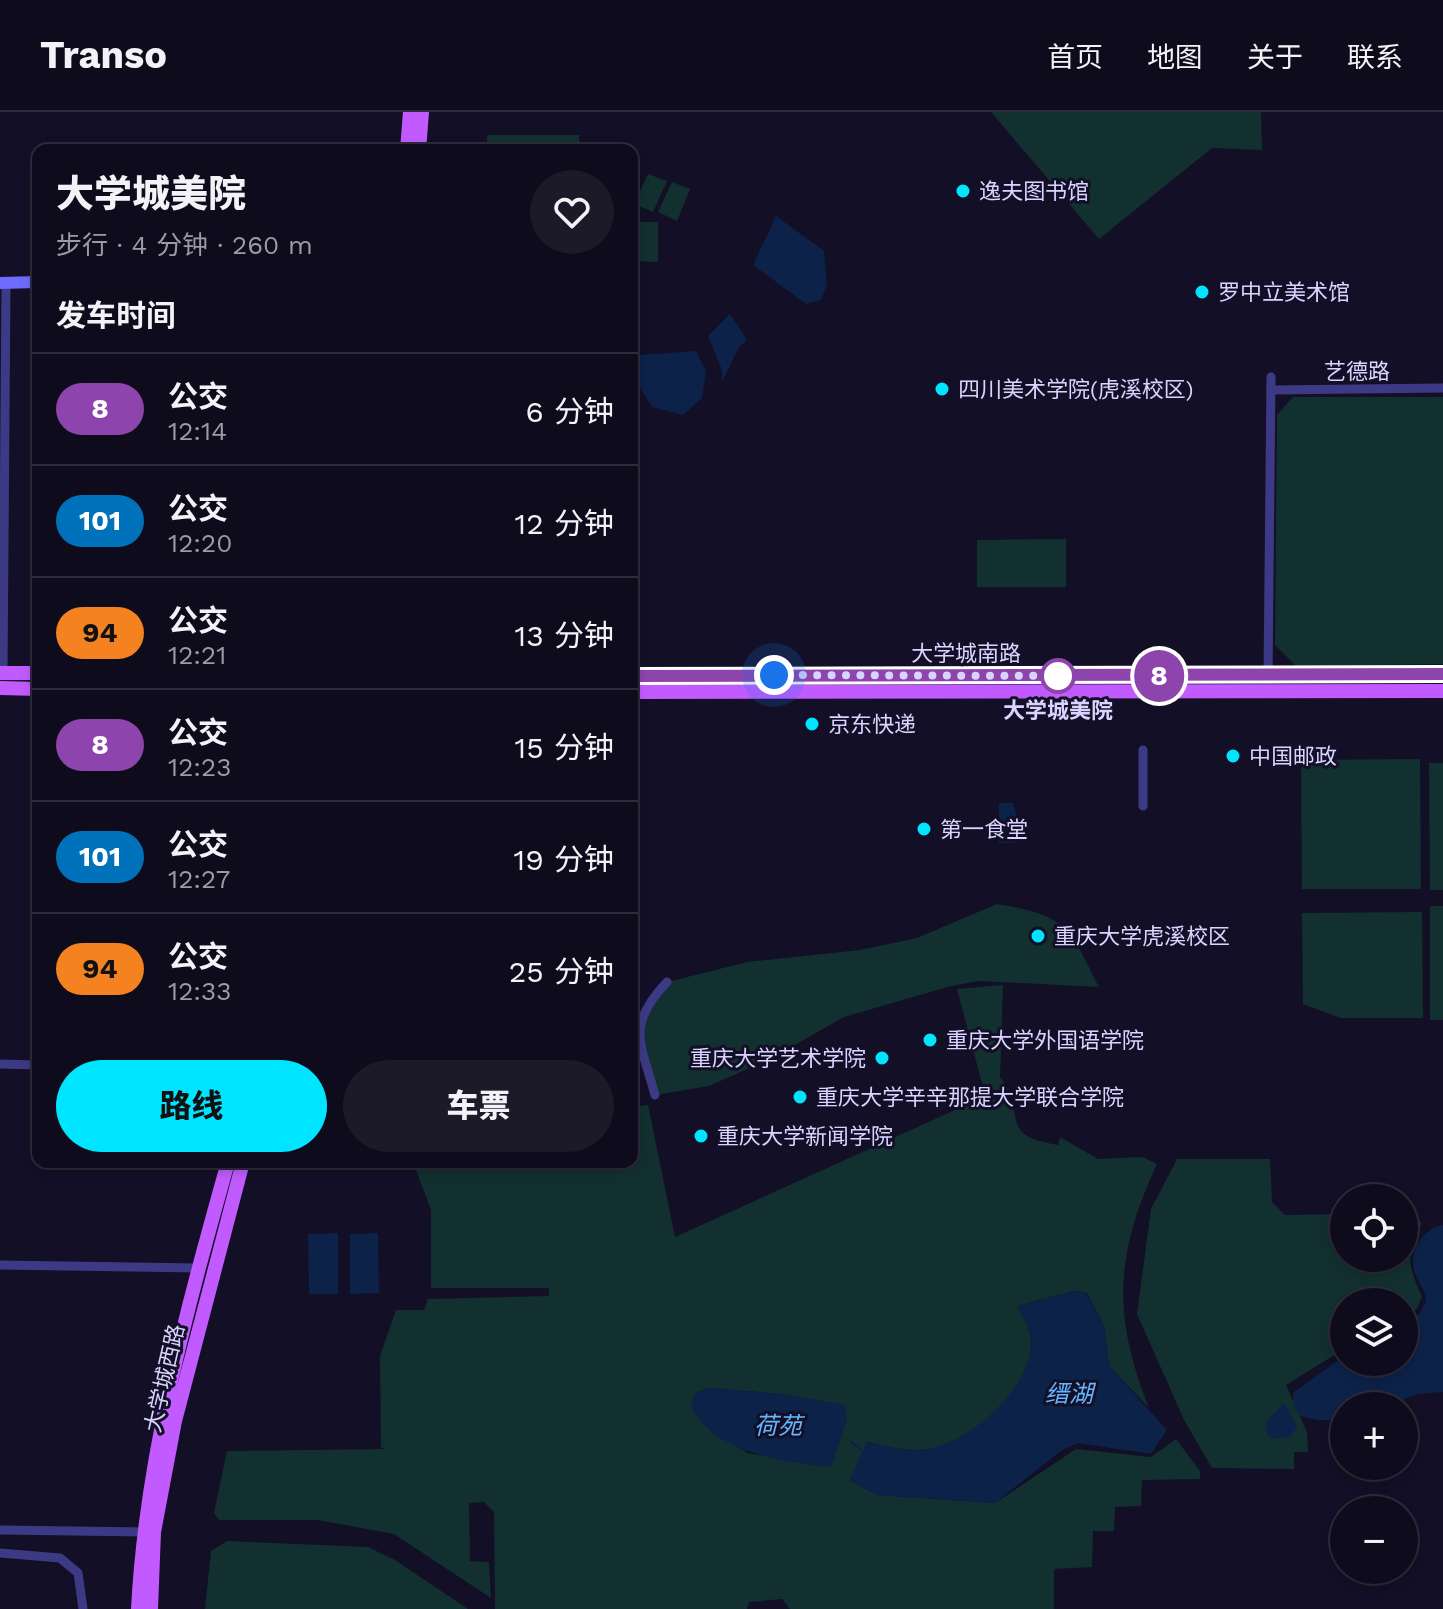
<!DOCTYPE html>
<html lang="zh">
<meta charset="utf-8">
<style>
body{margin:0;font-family:"Work Sans","Noto Sans SC",sans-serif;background:#1c1929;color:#f1f3f6;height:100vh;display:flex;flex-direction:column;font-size:30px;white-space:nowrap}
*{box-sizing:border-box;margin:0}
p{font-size:26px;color:#9b9ba3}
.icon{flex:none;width:44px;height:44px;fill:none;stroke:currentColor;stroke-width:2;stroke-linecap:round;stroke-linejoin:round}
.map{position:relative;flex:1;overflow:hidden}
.details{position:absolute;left:32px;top:32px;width:606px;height:1024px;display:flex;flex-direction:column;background:#0e0b1c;border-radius:16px;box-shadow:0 4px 12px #0003,0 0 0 2px #2e2b3b}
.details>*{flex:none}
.badge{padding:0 16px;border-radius:26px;font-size:28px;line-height:52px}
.fabs{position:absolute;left:1330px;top:1072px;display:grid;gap:16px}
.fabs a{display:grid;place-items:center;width:88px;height:88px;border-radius:50%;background:#0e0b1c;box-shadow:0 4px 12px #0003,0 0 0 2px #2e2b3b;font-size:40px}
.you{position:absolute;width:40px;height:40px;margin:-20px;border:6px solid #fff;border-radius:50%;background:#1a73e8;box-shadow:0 0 0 12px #1a73e833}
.map>.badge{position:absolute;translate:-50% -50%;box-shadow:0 0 0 4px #fff}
h2{padding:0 24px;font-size:30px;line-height:72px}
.round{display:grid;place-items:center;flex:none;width:84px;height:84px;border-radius:42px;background:#1c1929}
.headline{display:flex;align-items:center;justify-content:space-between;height:136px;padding:0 24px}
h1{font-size:38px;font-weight:800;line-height:60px}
.action{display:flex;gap:16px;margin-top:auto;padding:16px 24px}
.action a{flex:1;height:92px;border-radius:48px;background:#00e5ff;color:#111;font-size:32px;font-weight:800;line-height:92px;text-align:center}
.action a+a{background:#1c1929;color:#f1f3f6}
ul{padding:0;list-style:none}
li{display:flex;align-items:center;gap:24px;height:112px;padding:0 24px;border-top:2px solid #2e2b3b}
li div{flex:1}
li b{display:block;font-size:30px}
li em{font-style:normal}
li .badge{min-width:88px;font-weight:700;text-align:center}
header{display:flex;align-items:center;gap:48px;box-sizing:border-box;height:112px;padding:0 40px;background:#0e0b1c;border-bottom:2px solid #2e2b3b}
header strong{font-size:38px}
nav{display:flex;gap:44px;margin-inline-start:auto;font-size:28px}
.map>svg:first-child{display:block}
.green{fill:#12302f;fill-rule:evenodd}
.water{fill:#0c2248}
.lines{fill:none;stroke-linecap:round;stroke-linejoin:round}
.stream{stroke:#0c2248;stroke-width:2}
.street{stroke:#3d3a85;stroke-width:9}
.secondary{stroke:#6f6bff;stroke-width:12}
.primary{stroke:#c25bff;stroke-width:14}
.line-casing{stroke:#fff;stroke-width:18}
.line{stroke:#8e44ad;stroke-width:12}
.walk{stroke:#d9d4ff;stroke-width:8;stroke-dasharray:0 14.4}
.poi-dot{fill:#00e5ff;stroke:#130f26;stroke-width:3}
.stop-dot{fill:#fff;stroke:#8e44ad;stroke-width:4}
.labels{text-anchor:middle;stroke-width:6;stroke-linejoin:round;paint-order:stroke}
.poi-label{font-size:22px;fill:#d9d4ff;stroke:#130f26;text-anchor:start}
.street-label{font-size:22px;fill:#d9d4ff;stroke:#130f26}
.stop-label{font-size:22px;font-weight:bold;fill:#d9d4ff;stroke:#130f26}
.water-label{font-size:24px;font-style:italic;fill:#62b6ff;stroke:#130f26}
</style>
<header>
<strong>Transo</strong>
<nav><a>首页</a><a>地图</a><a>关于</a><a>联系</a></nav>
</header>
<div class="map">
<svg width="1443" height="1497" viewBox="0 0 1443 1497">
<rect width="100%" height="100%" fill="#130f26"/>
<g class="green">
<path d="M991 0H1261L1262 38 1212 36 1099 127Z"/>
<rect x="487" y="23" width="92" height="15"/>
<path d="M648 62 667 69 653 100 634 92Z"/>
<path d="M672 70 690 77 677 109 658 100Z"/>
<path d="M634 110H658V150L634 149Z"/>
<path d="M1293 285H1443V552L1296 554 1275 533 1277 303Z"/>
<path d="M1066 427V475H977V428Z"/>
<path d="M1420 647 1421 777H1302L1301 648Z"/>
<path d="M1429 651H1443V778H1430Z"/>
<path d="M997 792C1066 803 1069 814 1099 875L979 869 951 874 844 905 772 946 709 974 655 983 642 933 648 890 667 870 747 850 860 838 917 826Z"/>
<rect x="1430" y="794" width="13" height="114"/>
<path d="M1422 800 1423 906H1341L1303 892 1302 801Z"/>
<path d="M1003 873 1000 965 1012 983 983 975 957 877Z"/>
<path d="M986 984 1014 995C1015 1025 1031 1028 1058 1033L1060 1025 1098 1047 1143 1045 1157 1052C1115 1143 1112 1202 1149 1296L1109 1254 1104 1214 1087 1181 1073 1179 1018 1194C1022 1204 1031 1218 1031 1229 1033 1276 972 1330 928 1337 907 1340 888 1335 868 1330L850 1368 877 1383 995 1391 1076 1337 1151 1345 1176 1327 1200 1359V1367L1142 1368 1141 1394 1115 1395 1114 1419H1093L1092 1455 1054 1457V1497H790L782 1487 749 1490 747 1497H495L494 1400 484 1390 469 1391 470 1449 489 1450 491 1486 394 1422 318 1408H219L214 1401 227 1339 384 1337 381 1335 380 1244 396 1198H424L428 1187 549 1184V1176H431V1098L413 1050H632V995L648 993 675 1125ZM711 1276 782 1282 832 1353 823 1355 748 1341 715 1322 697 1280Z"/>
<path d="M1177 1047H1270L1272 1090 1285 1103 1344 1102V1146H1404V1101H1415L1422 1112C1405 1140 1408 1156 1422 1184L1417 1197 1404 1204V1190H1344V1237L1286 1273 1307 1320 1308 1340H1294V1357L1212 1356 1184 1308 1137 1202 1151 1097Z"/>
<path d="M227 1429 368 1435 395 1448 468 1497H205L211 1439Z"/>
</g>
<g class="water">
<path d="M776 104 824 139 827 173 821 188 806 192 753 153Z"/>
<path d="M730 202 747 228 739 235 722 270V258L708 224Z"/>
<path d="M696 239 706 259 702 286 683 303 652 295 636 268 638 243Z"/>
<path d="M999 691H1013L1018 709 1014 731H999Z"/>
<path d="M1443 1113V1280L1417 1282 1387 1294H1344V1308H1317L1300 1304 1294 1296 1293 1281 1344 1244V1250H1404V1210L1419 1202 1426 1189C1426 1177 1417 1170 1414 1158 1409 1138 1423 1117 1443 1113Z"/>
<path d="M338 1121V1182H309L308 1122Z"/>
<path d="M378 1121 379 1181 350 1182V1122Z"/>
<path d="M1074 1179 1086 1181 1104 1214 1109 1254 1167 1318 1151 1342 1078 1331 1062 1338 995 1391 877 1383 850 1368 867 1330C888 1335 907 1340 928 1337 971 1330 1033 1275 1031 1228 1031 1218 1022 1204 1018 1194Z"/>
<path d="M711 1276 782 1282 845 1293 847 1307 832 1353 823 1355C778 1348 712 1340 691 1294L696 1280Z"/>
<path d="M1284 1291 1297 1314 1291 1325 1272 1327 1267 1322 1266 1309Z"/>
</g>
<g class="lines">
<path class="stream" d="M851 1330 864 1340"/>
<g class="street">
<path d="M1271 278 1443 276"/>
<path d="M3 561 6 171"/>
<path d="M1268 566 1271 265"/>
<path d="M1143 638V694"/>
<path d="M0 952 38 953"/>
<path d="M655 983C641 931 625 914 667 870"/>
<path d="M0 1153 199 1156"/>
<path d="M0 1418 147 1420"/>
<path d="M0 1441 60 1446 78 1461 83 1497"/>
</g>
<path class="secondary" d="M0 171 38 170"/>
<g class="primary">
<path d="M407 38 410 0"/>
<path d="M419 38 422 0"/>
<path d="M0 561H38"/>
<path d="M632 564 1443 562"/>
<path d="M0 576 38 577"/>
<path d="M632 580 1443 579"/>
<path d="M138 1497C146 1344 187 1197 228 1050"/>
<path d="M151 1497 154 1420 175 1309 243 1050"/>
</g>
</g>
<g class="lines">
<defs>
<path id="line" d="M632 564 1443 562"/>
</defs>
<use href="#line" class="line-casing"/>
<use href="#line" class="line"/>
<path class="walk" d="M774 563 1073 564H1058"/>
</g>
<g class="poi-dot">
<circle cx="963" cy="79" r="8"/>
<circle cx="1202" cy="180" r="8"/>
<circle cx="942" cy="277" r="8"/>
<circle cx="812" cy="612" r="8"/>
<circle cx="1233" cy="644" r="8"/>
<circle cx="924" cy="717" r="8"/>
<circle cx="1038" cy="824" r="8"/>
<circle cx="930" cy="928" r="8"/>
<circle cx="882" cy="946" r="8"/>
<circle cx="800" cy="985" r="8"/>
<circle cx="701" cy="1024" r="8"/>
</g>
<circle class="stop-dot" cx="1058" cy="564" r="16"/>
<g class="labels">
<g class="poi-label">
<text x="979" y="87">逸夫图书馆</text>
<text x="1218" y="188">罗中立美术馆</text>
<text x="958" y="285">四川美术学院(虎溪校区)</text>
<text x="828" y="620">京东快递</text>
<text x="1249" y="652">中国邮政</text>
<text x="940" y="725">第一食堂</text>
<text x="1054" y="832">重庆大学虎溪校区</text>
<text x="946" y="936">重庆大学外国语学院</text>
<text x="866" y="954" text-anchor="end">重庆大学艺术学院</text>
<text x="816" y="993">重庆大学辛辛那提大学联合学院</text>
<text x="717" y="1032">重庆大学新闻学院</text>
</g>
<g class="street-label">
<text x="1357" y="267">艺德路</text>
<text x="966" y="549">大学城南路</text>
<text transform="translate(164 1266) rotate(-77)" y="8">大学城西路</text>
</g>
<g class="stop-label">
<text x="1058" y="606">大学城美院</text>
</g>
<g class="water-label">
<text x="1069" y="1290">缙湖</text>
<text x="778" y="1322">荷苑</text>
</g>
</g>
</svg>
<div class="fabs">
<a><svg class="icon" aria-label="locate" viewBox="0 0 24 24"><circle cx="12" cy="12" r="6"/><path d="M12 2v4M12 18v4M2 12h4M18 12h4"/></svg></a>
<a><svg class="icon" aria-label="layers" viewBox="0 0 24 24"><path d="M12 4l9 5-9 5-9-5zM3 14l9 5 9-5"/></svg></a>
<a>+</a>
<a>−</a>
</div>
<div class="you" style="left:774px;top:563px"></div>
<b class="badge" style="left:1159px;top:564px;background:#8e44ad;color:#fff">8</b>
<section class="details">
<div class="headline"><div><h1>大学城美院</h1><p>步行 · 4 分钟 · 260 m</p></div><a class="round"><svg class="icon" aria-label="heart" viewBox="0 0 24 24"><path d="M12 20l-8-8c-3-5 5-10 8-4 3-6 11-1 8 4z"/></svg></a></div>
<h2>发车时间</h2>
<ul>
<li><span class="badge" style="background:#8e44ad;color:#fff">8</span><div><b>公交</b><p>12:14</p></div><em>6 分钟</em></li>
<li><span class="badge" style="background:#0072bc;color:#fff">101</span><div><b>公交</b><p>12:20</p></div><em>12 分钟</em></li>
<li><span class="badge" style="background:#f58220;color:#111">94</span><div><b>公交</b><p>12:21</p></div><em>13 分钟</em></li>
<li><span class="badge" style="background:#8e44ad;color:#fff">8</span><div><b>公交</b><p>12:23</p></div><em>15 分钟</em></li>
<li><span class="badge" style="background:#0072bc;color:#fff">101</span><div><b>公交</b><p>12:27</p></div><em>19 分钟</em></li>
<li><span class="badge" style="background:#f58220;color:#111">94</span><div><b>公交</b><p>12:33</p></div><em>25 分钟</em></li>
</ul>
<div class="action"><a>路线</a><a>车票</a></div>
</section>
</div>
